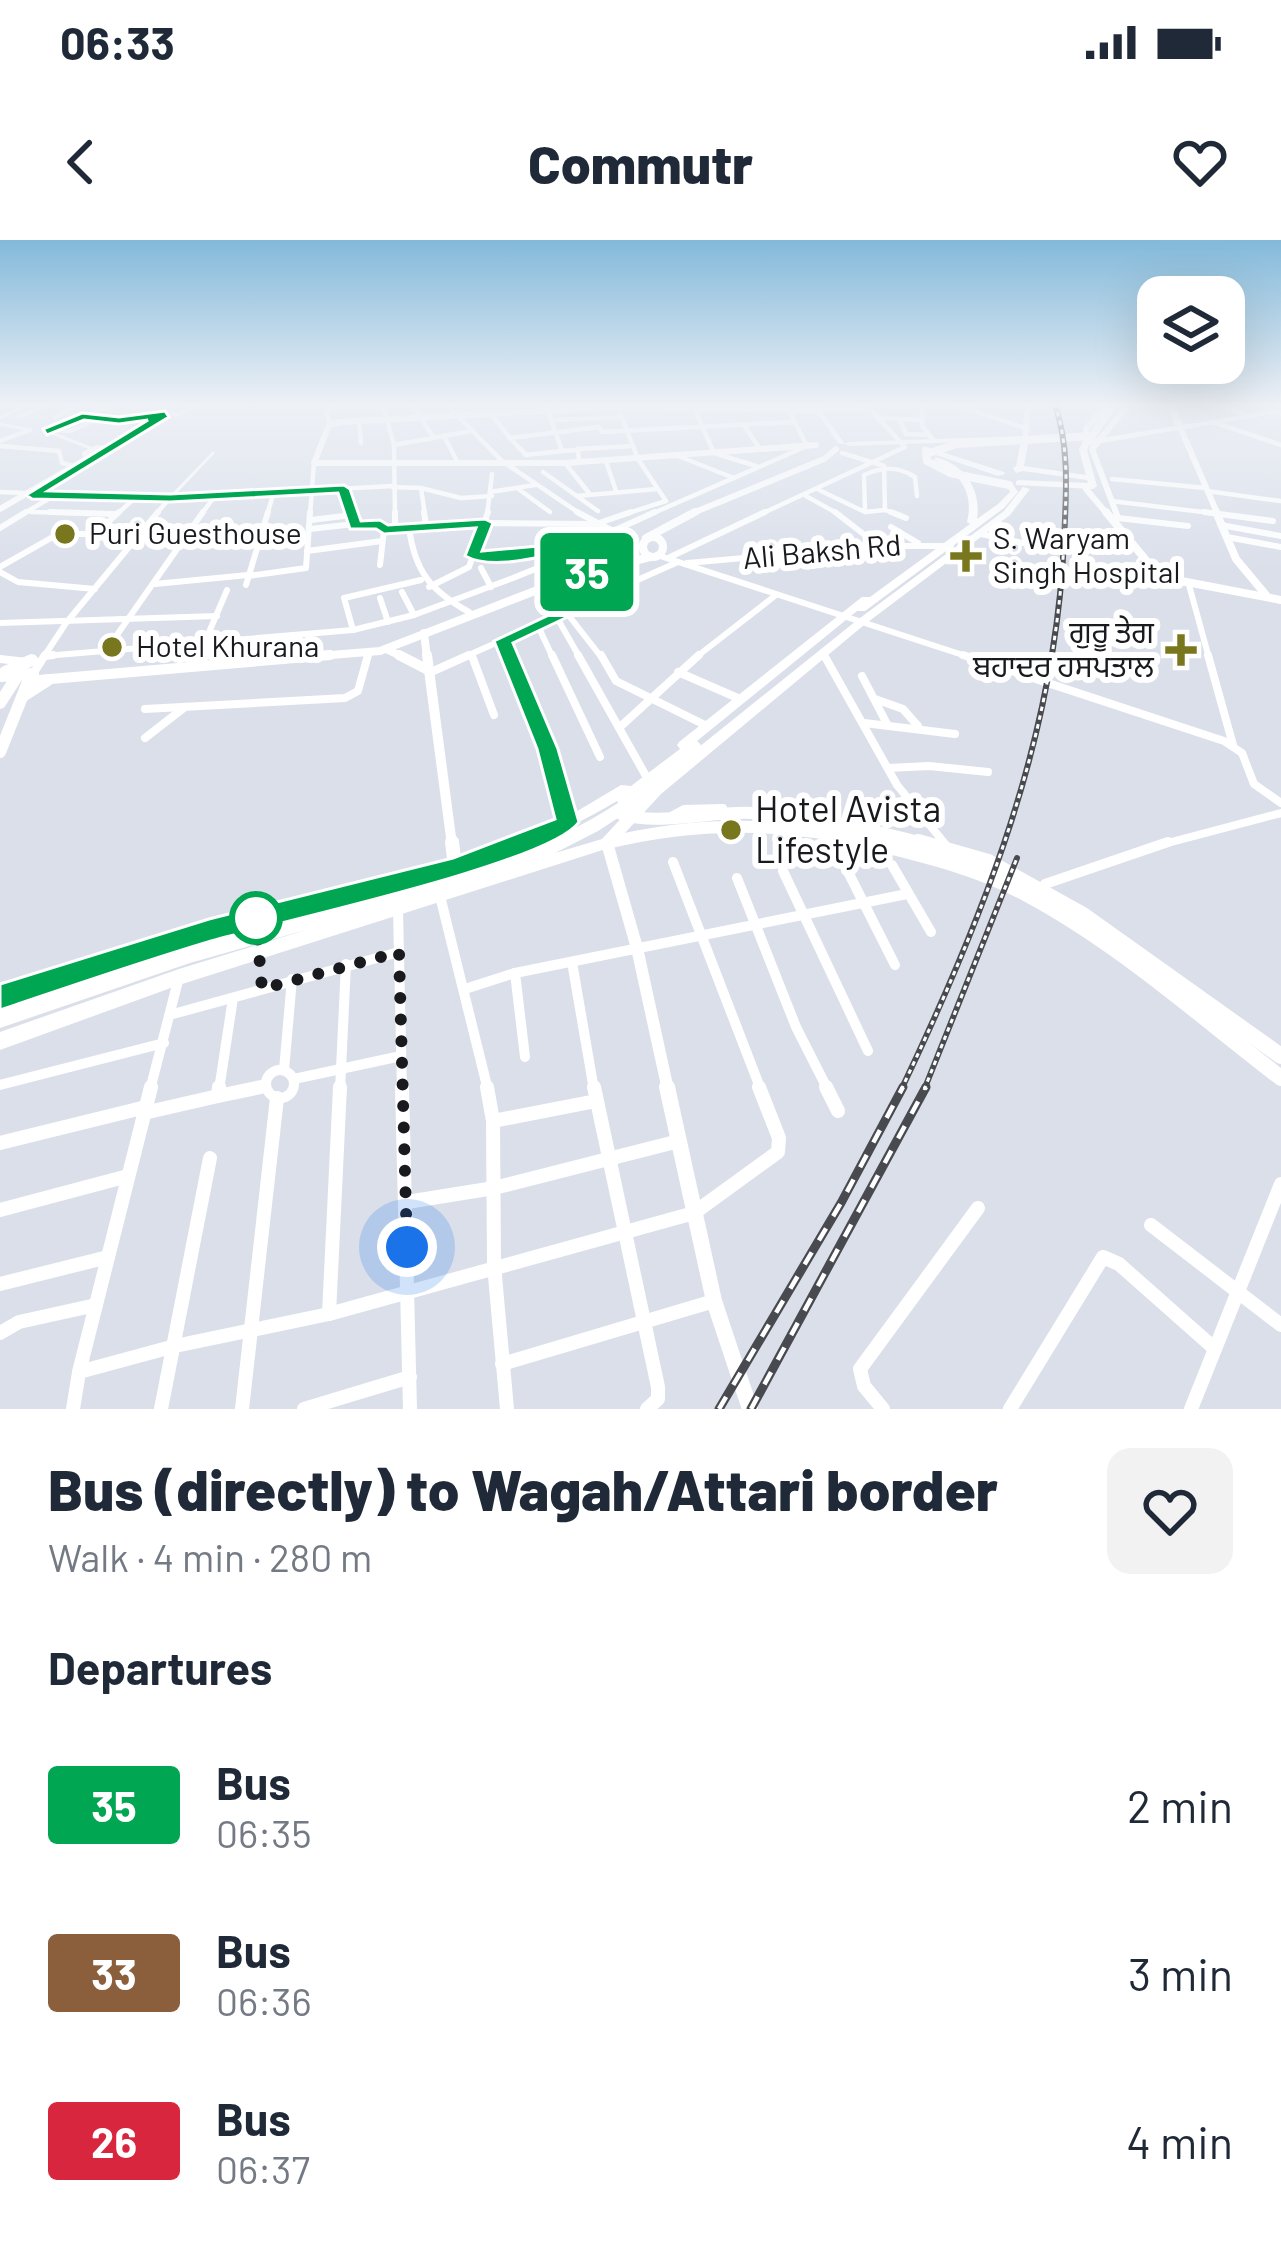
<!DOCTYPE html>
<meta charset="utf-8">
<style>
body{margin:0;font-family:Barlow,"Noto Sans Gurmukhi",sans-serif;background:#f2f2f3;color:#1f2937;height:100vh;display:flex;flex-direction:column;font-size:45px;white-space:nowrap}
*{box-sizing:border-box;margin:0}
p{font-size:39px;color:#747a83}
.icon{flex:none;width:66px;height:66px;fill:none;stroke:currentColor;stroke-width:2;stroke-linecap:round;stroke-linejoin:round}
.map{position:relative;height:1169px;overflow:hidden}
.sheet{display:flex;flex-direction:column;background:#fff;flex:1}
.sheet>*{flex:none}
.badge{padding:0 24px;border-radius:9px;font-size:42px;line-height:78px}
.fabs{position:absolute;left:1137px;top:36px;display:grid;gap:24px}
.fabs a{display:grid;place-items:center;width:108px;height:108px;border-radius:24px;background:#fff;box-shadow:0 12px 48px #0002;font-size:60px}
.you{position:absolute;width:60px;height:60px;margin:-30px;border:9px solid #fff;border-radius:50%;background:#1a73e8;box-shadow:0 0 0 18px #1a73e833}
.map>.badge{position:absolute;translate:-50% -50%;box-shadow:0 0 0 6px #fff}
h2{padding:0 48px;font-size:45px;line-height:108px}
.round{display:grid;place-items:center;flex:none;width:126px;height:126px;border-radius:24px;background:#f2f2f3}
.head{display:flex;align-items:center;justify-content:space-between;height:204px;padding:0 48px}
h1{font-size:57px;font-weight:800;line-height:90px}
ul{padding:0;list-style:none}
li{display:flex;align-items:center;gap:36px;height:168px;padding:0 48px}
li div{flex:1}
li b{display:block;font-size:45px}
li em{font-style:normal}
li .badge{min-width:132px;font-weight:700;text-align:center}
.status{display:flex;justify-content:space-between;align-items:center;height:84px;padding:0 60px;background:#fff;direction:ltr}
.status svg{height:33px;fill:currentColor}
header{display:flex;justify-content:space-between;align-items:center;height:156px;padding:0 48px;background:#fff;font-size:54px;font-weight:800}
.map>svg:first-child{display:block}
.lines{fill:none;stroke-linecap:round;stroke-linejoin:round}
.pedestrian{stroke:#fff;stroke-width:3}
.minor-far4{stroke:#fff;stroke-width:4.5}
.minor-far3{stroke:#fff;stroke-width:6}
.minor-far2{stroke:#fff;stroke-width:8}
.minor-far1{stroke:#fff;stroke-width:10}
.minor{stroke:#fff;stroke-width:14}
.tertiary-far2{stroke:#fff;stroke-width:6}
.tertiary-far1{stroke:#fff;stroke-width:12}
.tertiary{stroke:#fff;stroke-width:16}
.secondary-far3{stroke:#fff;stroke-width:6}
.secondary-far2{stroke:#fff;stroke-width:8}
.secondary-far1{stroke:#fff;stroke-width:10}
.secondary{stroke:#fff;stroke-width:14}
.primary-far2{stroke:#fff;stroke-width:8}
.primary-far1{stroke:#fff;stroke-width:12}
.primary{stroke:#fff;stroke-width:16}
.trunk{fill:#fff;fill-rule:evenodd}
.rail-far1-casing{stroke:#484a50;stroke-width:6}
.rail-casing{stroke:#484a50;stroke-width:9}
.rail-far1{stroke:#fff;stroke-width:3;stroke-dasharray:4.5;stroke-linecap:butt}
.rail{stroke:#fff;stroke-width:4.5;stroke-dasharray:14;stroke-linecap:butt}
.line{fill:#00a651;stroke:#fff;stroke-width:3}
.walk{stroke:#191a1e;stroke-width:12;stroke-dasharray:0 21.6}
.poi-dot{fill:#79771e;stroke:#fff;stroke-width:4.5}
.stop-dot{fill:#fff;stroke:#00a651;stroke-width:6}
.labels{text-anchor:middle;stroke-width:12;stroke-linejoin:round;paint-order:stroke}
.far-poi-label{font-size:30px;fill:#191a1e;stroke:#fff;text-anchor:start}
.far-street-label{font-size:30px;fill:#191a1e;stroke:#fff}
.poi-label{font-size:36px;fill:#191a1e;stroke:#fff;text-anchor:start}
</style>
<div class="status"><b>06:33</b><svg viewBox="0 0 49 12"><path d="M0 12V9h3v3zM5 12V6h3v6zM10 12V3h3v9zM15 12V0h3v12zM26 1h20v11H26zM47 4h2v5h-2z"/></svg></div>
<header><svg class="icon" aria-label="back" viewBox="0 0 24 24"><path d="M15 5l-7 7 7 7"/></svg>Commutr<svg class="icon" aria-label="heart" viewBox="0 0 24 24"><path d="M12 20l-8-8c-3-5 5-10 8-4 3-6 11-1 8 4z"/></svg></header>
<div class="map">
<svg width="1281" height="1169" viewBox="0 0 1281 1169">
<rect width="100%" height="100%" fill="#dadfea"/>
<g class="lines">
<g class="pedestrian">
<path d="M0 178 28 165"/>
<path d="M0 184 30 190"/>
<path d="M47 191 93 209"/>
<path d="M170 258 213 213"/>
</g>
<g class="minor-far4">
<path d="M383 165 394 205 395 275"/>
<path d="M412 165 434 198"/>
<path d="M447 165 502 221 582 275"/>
<path d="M546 165 562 211 578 210 579 222"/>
<path d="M617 165 638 219 666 261 622 275"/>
<path d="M693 165 714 213 756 226"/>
<path d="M922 165V186L934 201"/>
<path d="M956 165 1028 189"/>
<path d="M1219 165 1245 174"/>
<path d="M819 170 870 169"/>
<path d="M1268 170 1281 174"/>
<path d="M492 175 510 198"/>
<path d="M18 177 48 165"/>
<path d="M55 177 77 165"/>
<path d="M82 177 120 180 165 174"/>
<path d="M880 178 923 180"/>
<path d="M899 179 906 194 929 195"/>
<path d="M359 180 361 203"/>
<path d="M550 180 622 177"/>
<path d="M1213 182 1281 205"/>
<path d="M331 184 326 174 332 165"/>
<path d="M743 184 760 209"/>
<path d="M58 190 70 191 93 181"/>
<path d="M47 191 110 165"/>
<path d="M0 201 30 190"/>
<path d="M394 205 444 196"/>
<path d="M0 206 59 211 62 223 73 226"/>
<path d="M107 207 165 174H179L196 165"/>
<path d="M577 209 632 206"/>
<path d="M562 211 526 215 510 198 599 187 602 192 795 182"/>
<path d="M842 213 884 226 885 270 899 275"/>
<path d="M678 216 734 238"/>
<path d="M457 221 444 196 471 191"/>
<path d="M606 221 616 251"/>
<path d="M565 223 589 253"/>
<path d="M543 232 598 271"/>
<path d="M1112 239 1206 248"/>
<path d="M392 247 421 248 425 275"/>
<path d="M421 248 461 258 492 256"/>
<path d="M517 248 550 272"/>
<path d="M344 249 351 275"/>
<path d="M819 250 865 272"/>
<path d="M1207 251 1280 261"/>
<path d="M0 252 170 258 392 246"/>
<path d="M490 252 535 245"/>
<path d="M577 256 657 249"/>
<path d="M806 256 840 275"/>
<path d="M1111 261 1228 275"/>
<path d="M885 270 865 272 864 235C883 227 898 226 915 237L917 256"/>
<path d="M31 272 115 274"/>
<path d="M21 275 52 257"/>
<path d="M116 275 135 258"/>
<path d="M155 275 170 258"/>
<path d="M201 275 214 257"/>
<path d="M267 275 273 255"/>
<path d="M310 275 314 223"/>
<path d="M487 275 492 234"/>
<path d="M649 275 807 206 786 165"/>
<path d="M759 275 905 207 866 165"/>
</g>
<g class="minor-far3">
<path d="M50 272 115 274"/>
<path d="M350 272 354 286 379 284 384 290 380 325"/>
<path d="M395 272V289"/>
<path d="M424 272 426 285"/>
<path d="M577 272 613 291 655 272"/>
<path d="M835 272 879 306"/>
<path d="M891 272 906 278"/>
<path d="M1204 272 1273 281"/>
<path d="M1118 278 1188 286"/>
<path d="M311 280 352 275"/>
<path d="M1221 285 1281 296"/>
<path d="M891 287 918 303"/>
<path d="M0 288 26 272"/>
<path d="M409 288C415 332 431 351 469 372"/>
<path d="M310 289 354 284"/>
<path d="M384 290 485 283 596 284 631 272"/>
<path d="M96 293 119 272"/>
<path d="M981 294 1051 309"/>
<path d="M1227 297 1281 307"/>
<path d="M567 307 590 331"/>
<path d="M307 311 382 301"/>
<path d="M657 315 972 418"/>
<path d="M473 316 530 315 613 291"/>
<path d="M668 318 765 272"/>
<path d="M687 323 879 306H951"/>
<path d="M0 327 58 294H139"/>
<path d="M481 328 491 347"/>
<path d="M0 332 18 342 95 349"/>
<path d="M582 333 606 355"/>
<path d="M248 336 306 328 310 272"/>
<path d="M155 344 248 335"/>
<path d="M246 345 268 272"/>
<path d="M1189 345 1209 418"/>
<path d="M429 347 469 327 488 272"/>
<path d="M402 352 414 375"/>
<path d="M380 358 388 382"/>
<path d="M566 372 602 418"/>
<path d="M556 376 580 418"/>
<path d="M0 383 217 376"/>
<path d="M537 384 553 418"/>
<path d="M353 390 344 358 421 340"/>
<path d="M503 401 510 418"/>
<path d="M204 404 227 350"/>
<path d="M105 412 203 272"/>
<path d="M823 413 826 418"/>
<path d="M45 416 353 390 414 375 513 338 550 323 561 308"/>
<path d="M43 418 66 383 158 272"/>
<path d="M367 418 369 413"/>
<path d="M462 418 678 322"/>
<path d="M695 418 776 355"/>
</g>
<g class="minor-far2">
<path d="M509 415 547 509 568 582"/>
<path d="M552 415 600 517"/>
<path d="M578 415 646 536"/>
<path d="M601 415 616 441 707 486"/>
<path d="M824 415 897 545 946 605"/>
<path d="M963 415 1224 501 1242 513 1254 544 1281 563"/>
<path d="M1208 415 1233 505"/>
<path d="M45 416 53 415"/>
<path d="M472 416 494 475"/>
<path d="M0 419 27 422"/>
<path d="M678 432 740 459"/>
<path d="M429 433 469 415"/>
<path d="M33 434 45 415"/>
<path d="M862 436 887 484"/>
<path d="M875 459 903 469 918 486"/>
<path d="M145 469 345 458 358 451 368 415"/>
<path d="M864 483 955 494"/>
<path d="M620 487 699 415"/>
<path d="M145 498 185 467"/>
<path d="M888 528 929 526 988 532"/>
<path d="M673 575 684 569 723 568"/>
<path d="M1160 605 1281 573"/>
</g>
<g class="minor-far1">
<path d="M673 622 761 850"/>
<path d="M843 622 895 725"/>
<path d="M892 625 931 692"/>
<path d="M783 631 868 811"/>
<path d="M737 638 796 787 828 850"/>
<path d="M1045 644 1168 602"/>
<path d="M440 656 488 850"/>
<path d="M398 670 402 850"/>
<path d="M572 722 594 850"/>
<path d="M465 749 515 733"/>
<path d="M173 774 399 712"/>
<path d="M525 817 515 733 907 654"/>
<path d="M284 830 292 739"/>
<circle cx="280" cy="844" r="14"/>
<path d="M294 839 401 816"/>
<path d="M0 845 164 803"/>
<path d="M150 850 179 737"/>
<path d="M219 850 233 758"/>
<path d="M247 850 266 846"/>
<path d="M340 850 346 724"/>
</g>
<g class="minor">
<path d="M151 847 79 1132 175 1106 329 1074 694 973 778 912 779 898 759 847"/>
<path d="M219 847 218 856 261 847"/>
<path d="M402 847 410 1169"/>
<path d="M487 847 493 881 494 1025 507 1169"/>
<path d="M594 847 658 1147V1159L647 1169"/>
<path d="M826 847 838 871"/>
<path d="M144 873 218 856"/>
<path d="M493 881 596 861"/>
<path d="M0 903 146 867"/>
<path d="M407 962 494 948 679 901"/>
<path d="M0 970 128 936"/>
<path d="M1151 985 1281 1085"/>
<path d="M0 1044 108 1017"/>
<path d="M329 1074 340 847"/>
<path d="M0 1093 19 1082 96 1065"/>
<path d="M502 1124 714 1061"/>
<path d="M73 1169 79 1132"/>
<path d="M161 1169 210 918"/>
<path d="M242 1169 277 858"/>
<path d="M304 1169 410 1137"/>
<path d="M883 1169 864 1146 860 1129 978 968"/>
<path d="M1010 1169 1103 1017 1119 1024 1215 1109"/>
<path d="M1191 1169 1281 944"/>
</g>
<g class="tertiary-far2">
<path d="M1025 198 1028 165"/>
<path d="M816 205 565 223H314L329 185 341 182 617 167 819 170"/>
<path d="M97 208 110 209 99 215 85 214Z"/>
<path d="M0 269 91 216"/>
</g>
<path class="tertiary-far1" d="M607 603 637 708 668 850"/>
<path class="tertiary" d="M667 847 714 1061 750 1169"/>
<g class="secondary-far3">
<path d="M1180 187 1218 275"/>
<path d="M1087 202 1086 189 1106 165"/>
<path d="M1086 249 1108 275"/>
<path d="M688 275 824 219 836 209"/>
<path d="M1117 275 1092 209 1128 165"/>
</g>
<g class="secondary-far2">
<path d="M1106 272 1160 337 1281 360"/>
<path d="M1216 272 1236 319 1266 355"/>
<circle cx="653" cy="307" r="10"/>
<path d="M646 298 695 272"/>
<path d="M424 393 427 418"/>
<path d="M388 410 405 418"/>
<path d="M294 418 380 411 571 337 650 317"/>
</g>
<g class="secondary-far1">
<path d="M399 415 428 430"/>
<path d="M427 415 452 605"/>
<path d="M39 440 330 415"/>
</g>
<path class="secondary" d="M452 602 456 634"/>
<g class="primary-far2">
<path d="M1171 165 1180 187"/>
<path d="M1009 245 950 233 927 221 926 214 957 204 1092 196 1111 168"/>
</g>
<g class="primary-far1">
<path d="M5 432 32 420"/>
<path d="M0 436 33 434 31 438"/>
<path d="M23 456 48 440"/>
<path d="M0 463 18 435"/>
<path d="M0 512 28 442"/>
<path d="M621 574C658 586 711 571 752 573 809 576 874 590 929 605"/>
<path d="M607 603C702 580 790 582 885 605"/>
</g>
<g class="primary">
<path d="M873 602C926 615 981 628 1029 655 1120 704 1199 775 1281 838"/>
<path d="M918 602 988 622 1083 675 1281 816"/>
</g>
<g class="trunk">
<path d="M811 165H817L845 204H839Z"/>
<path d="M1281 169V173L1089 205 1087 210 1097 246 1093 249 1016 245V241L1019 240 1088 243 1087 240 1023 231 1016 233 1013 228 1016 226 1021 200 849 206 845 204 849 202 1025 196 1029 198 1024 226 1086 235 1079 210 1083 201Z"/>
<path d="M924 206 1004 232 1005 234 998 236 921 210Z"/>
<path d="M935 217C964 223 982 250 977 279L998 264 1010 252 1006 243H1012L1018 252 1004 268 865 371H857L697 501 701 505 699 507 856 381 1004 271 1023 247 1030 249 1010 275 864 385 661 554 612 607 179 745 0 810V792L179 729 309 689 190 723 0 788V770C84 742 168 712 254 689 379 655 507 635 618 563L617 561C502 630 372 654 245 688 162 710 81 739 0 765V749L211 683 372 643 474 614 524 596 574 573 621 545 631 546 680 509 677 505 679 502 862 357H870L970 284 967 282C974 253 961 234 935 221ZM627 572 602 599 555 613 598 591Z"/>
</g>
<defs>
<g id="rail-far1">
<path d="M901 850C985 674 1055 498 1064 301 1066 256 1070 208 1055 165"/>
<path d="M924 850 1017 618"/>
</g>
<g id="rail">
<path d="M719 1169 841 963 903 847"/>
<path d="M751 1169 926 847"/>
</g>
</defs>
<use href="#rail-far1" class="rail-far1-casing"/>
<use href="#rail" class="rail-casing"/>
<use href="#rail-far1" class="rail-far1"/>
<use href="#rail" class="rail"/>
</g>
<linearGradient id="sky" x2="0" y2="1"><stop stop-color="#83b9da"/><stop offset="0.5" stop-color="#eef1f6"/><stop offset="1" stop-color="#eef1f6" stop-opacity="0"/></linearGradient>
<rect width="1281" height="328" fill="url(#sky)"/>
<path class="line" d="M165 171 169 177 48 251 170 254 344 245 350 249 361 281 380 280 388 285 485 279 493 283 482 311 572 303 614 355 513 403 558 509 579 582C550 624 272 683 208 702 138 723 69 747 0 770V744L209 679 453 618 555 579 537 509 494 401 595 353 577 336 579 329 563 312C535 318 491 330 465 316L476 288 384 294 376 289H350L338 253 170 262 32 259 26 255 148 180 119 184 84 180 47 195 43 189 82 173 119 177Z"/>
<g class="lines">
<path class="walk" d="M256 678 262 749 399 712 407 1007"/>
</g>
<g class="poi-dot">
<circle cx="65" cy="294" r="12"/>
<path d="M960 298h12v12h12v12h-12v12h-12v-12h-12v-12h12z"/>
<circle cx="112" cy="407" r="12"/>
<path d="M1175 392h12v12h12v12h-12v12h-12v-12h-12v-12h12z"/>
<circle cx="731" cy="590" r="12"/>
</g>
<circle class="stop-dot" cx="256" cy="678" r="24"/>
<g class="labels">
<g class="far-poi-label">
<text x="89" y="304">Puri Guesthouse</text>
<text x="993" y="309">S. Waryam<tspan x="993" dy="34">Singh Hospital</tspan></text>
<text x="1154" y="403" text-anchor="end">ਗੁਰੂ ਤੇਗ<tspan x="1154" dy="34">ਬਹਾਦਰ ਹਸਪਤਾਲ</tspan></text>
<text x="136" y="417">Hotel Khurana</text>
</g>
<g class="far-street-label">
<text transform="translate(822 312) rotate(-5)" y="10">Ali Baksh Rd</text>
</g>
<g class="poi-label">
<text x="755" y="582">Hotel Avista<tspan x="755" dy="41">Lifestyle</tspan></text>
</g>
</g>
</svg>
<div class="fabs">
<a><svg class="icon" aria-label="layers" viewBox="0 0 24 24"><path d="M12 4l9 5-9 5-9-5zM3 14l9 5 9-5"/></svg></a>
</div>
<div class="you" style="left:407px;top:1007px"></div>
<b class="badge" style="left:587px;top:332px;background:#00a651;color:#fff">35</b>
</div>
<section class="sheet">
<div class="head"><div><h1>Bus (directly) to Wagah/Attari border</h1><p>Walk · 4 min · 280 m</p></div><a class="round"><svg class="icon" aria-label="heart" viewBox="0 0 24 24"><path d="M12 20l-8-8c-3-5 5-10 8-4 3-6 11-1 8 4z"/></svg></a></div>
<h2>Departures</h2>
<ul>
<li><span class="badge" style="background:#00a651;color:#fff">35</span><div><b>Bus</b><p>06:35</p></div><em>2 min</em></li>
<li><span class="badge" style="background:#8b5e3c;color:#fff">33</span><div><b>Bus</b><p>06:36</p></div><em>3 min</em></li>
<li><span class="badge" style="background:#d7263d;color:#fff">26</span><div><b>Bus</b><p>06:37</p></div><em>4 min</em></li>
</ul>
</section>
